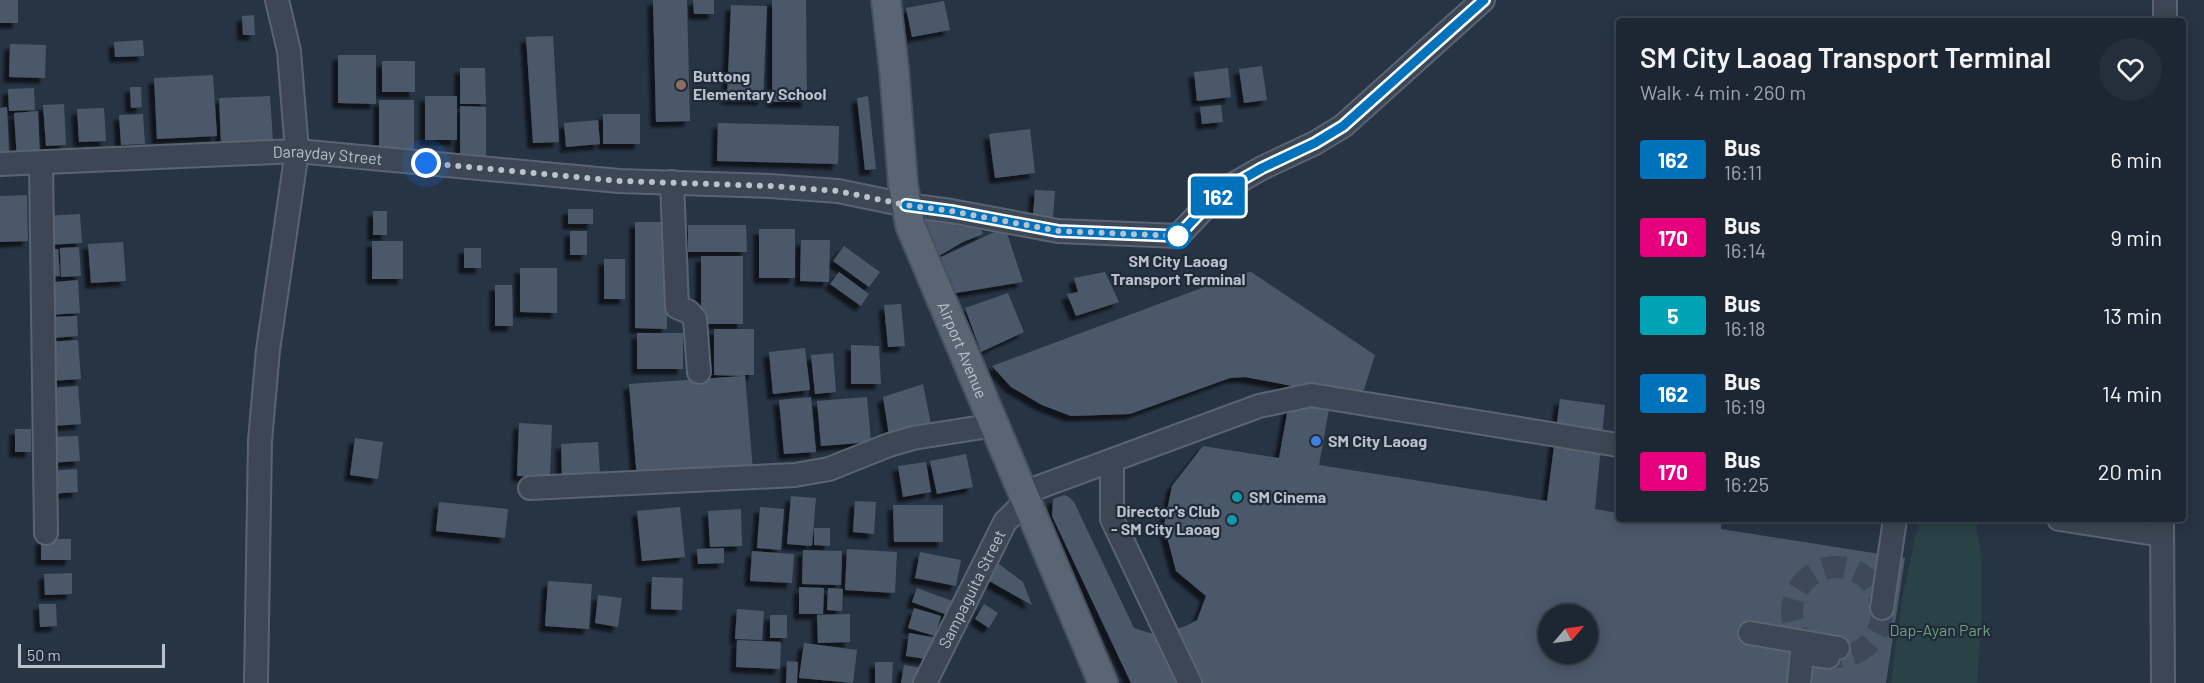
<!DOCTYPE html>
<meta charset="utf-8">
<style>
body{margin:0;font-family:Barlow,sans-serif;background:#252f3b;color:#f1f3f6;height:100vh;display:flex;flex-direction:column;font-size:22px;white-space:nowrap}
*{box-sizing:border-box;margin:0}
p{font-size:20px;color:#a0a5ac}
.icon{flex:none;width:33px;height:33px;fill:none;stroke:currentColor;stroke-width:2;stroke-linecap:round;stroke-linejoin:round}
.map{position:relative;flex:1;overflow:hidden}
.panel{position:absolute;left:1616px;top:18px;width:570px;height:504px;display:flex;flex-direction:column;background:#1d2733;border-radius:6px;box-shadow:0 3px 15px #0003,0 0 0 2px #3b444e}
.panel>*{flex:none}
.badge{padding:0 12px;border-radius:4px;font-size:21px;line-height:39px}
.needle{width:39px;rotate:61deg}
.fabs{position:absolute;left:1538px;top:604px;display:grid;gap:12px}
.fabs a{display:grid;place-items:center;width:60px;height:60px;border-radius:50%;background:#1d2733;box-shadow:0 3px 15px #0003,0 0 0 2px #3b444e;font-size:30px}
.scale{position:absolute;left:18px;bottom:15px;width:147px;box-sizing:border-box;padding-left:6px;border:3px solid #b9c1cd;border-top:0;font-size:16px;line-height:21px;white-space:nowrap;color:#b9c1cd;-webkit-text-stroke:4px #202a39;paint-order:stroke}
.you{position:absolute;width:30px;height:30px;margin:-15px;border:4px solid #fff;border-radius:50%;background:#1a73e8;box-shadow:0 0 0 9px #1a73e833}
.map>.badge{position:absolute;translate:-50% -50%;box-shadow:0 0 0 3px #fff}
.round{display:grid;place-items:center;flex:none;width:63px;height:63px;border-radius:32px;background:#252f3b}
.summary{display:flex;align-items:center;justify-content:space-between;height:102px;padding:0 24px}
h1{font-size:28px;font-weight:600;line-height:45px}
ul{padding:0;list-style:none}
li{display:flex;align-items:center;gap:18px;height:78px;padding:0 24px}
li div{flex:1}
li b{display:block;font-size:22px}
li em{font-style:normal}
li .badge{min-width:66px;font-weight:700;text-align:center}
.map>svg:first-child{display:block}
.green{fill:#294245}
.building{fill:#4b586a;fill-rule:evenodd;filter:url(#shadow)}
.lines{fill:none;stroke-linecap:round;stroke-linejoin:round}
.minor-tunnel{stroke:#3d4959;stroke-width:22;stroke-dasharray:22 11;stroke-linecap:butt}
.minor-casing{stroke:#5a6371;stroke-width:26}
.major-casing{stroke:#485160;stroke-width:32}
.minor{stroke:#3c4654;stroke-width:22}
.major{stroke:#5a6574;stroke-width:28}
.line-casing{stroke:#fff;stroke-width:14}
.line{stroke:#0072bc;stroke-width:9}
.walk{stroke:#b9c1cd;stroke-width:6;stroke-dasharray:0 10.8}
.education-dot{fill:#8d6e63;stroke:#202a39;stroke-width:2}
.stop-dot{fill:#fff;stroke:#0072bc;stroke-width:3}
.shop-dot{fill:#3f7fe0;stroke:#202a39;stroke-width:2}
.culture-dot{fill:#0f9aa8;stroke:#202a39;stroke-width:2}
.labels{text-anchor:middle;stroke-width:4.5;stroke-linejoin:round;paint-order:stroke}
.poi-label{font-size:16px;font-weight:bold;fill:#b9c1cd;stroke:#202a39;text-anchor:start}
.street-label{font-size:16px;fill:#b9c1cd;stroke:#202a39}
.stop-label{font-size:16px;font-weight:bold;fill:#b9c1cd;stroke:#202a39}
.park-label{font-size:16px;fill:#709f7b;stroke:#202a39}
</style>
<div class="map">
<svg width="2204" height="683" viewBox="0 0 2204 683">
<defs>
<filter id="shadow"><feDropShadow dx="-5.5" dy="5.5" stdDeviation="1.5" flood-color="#0009"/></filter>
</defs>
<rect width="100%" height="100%" fill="#273444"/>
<path class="green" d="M1921 519H1985L1976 527 1981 553 1982 610 1977 683H1891L1902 599 1915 538Z"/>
<g class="building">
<rect x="0" y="0" width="18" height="23"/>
<path d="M653 0H687L690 121 656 122Z"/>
<path d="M693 0H714V14H694Z"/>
<path d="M772 0H806L807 102H772Z"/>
<path d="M944 1 950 30 912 37 906 8Z"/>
<path d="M731 5 767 6 763 100 727 99Z"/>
<path d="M254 15 255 35H243L242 16Z"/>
<path d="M553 36 559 142 533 143 526 37Z"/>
<path d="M143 40 144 56 115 57 114 42Z"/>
<path d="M10 44 46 45 45 78 9 77Z"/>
<path d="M338 55H376V104L338 103Z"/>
<rect x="382" y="61" width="33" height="31"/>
<path d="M1262 66 1267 100 1244 103 1239 69Z"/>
<path d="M460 68H485L486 104H460Z"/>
<path d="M1228 68 1231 97 1197 101 1194 72Z"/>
<path d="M213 75 217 136 157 139 154 78Z"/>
<path d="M130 87H141L142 107 131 108Z"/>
<path d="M34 88 35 110 9 111 8 89Z"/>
<path d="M270 96 273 141 221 143 219 98Z"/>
<rect x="425" y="96" width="32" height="44"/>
<path d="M868 96 876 169 865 170 857 98Z"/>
<rect x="379" y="100" width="35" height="51"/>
<path d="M64 104 66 145 46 146 43 105Z"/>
<path d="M1221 105 1223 122 1202 124 1200 107Z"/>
<path d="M460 106 486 107V163H460Z"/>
<path d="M7 107 9 152 0 153V108Z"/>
<path d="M104 108 106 141 79 142 77 109Z"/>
<path d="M38 111 40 158 17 159 14 113Z"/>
<path d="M143 114 145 144 121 145 119 115Z"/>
<rect x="603" y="114" width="37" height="30"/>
<path d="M598 120 600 144 566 147 564 123Z"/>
<path d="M718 123 839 126 838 164 717 161Z"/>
<path d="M1030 129 1035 173 995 178 989 134Z"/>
<path d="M1035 190 1055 191 1053 217 1033 216Z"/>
<path d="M27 195 28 241 0 242V196Z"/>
<rect x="568" y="209" width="25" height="15"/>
<rect x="373" y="211" width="14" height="24"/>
<path d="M80 214 82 243 47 245 45 216Z"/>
<path d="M920 219 955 222 956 226 980 227 983 234 963 242 937 257Z"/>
<path d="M635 222H667V329L635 328Z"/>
<path d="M688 225H746L747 252H688Z"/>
<path d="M1005 227 1023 282 950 294 939 258Z"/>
<rect x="759" y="229" width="36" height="49"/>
<rect x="570" y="231" width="17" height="24"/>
<path d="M801 240H830L829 282 800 281Z"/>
<rect x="372" y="241" width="31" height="38"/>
<path d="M123 242 126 281 91 283 88 244Z"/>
<path d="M844 246 880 272 869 287 833 261Z"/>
<path d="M79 247 81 276 61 277 60 248Z"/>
<rect x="464" y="248" width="17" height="20"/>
<path d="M58 249 60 276 48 277 46 250Z"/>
<rect x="701" y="256" width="42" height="68"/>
<rect x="604" y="259" width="21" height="40"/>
<path d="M520 268H557V313L520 312Z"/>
<path d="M839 272 869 294 861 306 830 284Z"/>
<path d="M1105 272 1119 302 1076 316 1067 294 1078 292 1074 278Z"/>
<path d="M1251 272 1375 355 1360 402 1332 393 1319 465 1547 501 1560 399 1605 405 1595 509 1618 513V519H1722L1721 529 1905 558 1886 683H1131L1052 516 1053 499 1064 495 1069 497 1074 502 1134 628 1150 633H1162L1186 626 1197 620 1206 596 1176 571 1164 525 1172 486 1203 446 1279 458 1292 386 1245 377 1230 378 1130 414 1071 416 1042 405 1011 387 992 366 1242 273ZM1548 615H1587V654H1548Z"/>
<path d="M78 280 80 313 46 315 44 283Z"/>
<path d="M495 285H512L513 326H495Z"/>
<path d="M1008 293 1024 332 981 352 965 308Z"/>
<path d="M901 304 905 346 888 347 884 305Z"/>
<path d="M77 316 78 336 52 338 50 317Z"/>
<path d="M714 329H754V375H745L753 470 637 479 629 384 743 376 714 375Z"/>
<rect x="637" y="333" width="46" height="36"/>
<path d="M78 340 81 379 49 381 46 342Z"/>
<path d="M851 345 879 346 881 384H851Z"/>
<path d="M805 348 810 390 773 394 769 352Z"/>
<path d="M833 353 836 392 815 394 811 355Z"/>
<path d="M923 384 932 429 889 435 883 397Z"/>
<path d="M78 386 81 424 52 426 49 388Z"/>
<path d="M811 397 816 452 784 454 779 400Z"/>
<path d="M867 397 871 442 821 446 817 401Z"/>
<path d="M519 423 552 425 550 477 517 476Z"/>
<rect x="15" y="429" width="16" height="23"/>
<path d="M78 436 80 461 49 463 48 437Z"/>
<path d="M355 438 383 442 378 479 350 475Z"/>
<path d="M598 442 600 473 562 475 561 444Z"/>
<path d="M966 454 973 487 937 494 930 461Z"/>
<path d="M926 462 931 492 903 497 898 466Z"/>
<path d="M77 469 78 492 50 494 48 471Z"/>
<path d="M791 496 816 498 812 546 787 544Z"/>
<path d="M855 501 876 502 874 534 853 532Z"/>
<path d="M439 502 508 509 505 538 436 531Z"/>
<path d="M893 505H943V542H894Z"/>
<path d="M680 507 685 557 642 561 637 511Z"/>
<path d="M760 507 784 509 781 550 757 548Z"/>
<path d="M741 509 742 546 710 547 708 511Z"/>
<path d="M814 528H830V546L814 545Z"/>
<rect x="41" y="539" width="30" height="21"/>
<path d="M724 548V563L698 564 697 549Z"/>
<path d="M847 549 897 552 895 593 845 590Z"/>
<path d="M803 550 842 551 841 585 802 584Z"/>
<path d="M752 551 794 554 792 583 750 581Z"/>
<path d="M920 552 961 560 956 586 915 578Z"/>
<path d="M991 558 1023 582 1032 605 982 577Z"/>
<path d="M72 573V594L45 595 44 574Z"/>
<path d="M652 577 683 578 682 610 651 609Z"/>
<path d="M548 581 592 584 589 629 545 626Z"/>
<path d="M799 587 824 588 823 614H799Z"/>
<path d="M828 588 843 589 842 611 827 610Z"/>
<path d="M917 588 955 602 950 616 912 602Z"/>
<path d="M598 595 622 598 618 627 595 623Z"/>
<path d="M39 604H56L57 626 40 627Z"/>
<path d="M984 604 998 613 989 628 975 619Z"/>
<path d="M914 608 941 616 935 636 908 628Z"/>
<path d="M737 609 764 611 762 640 735 639Z"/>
<path d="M850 614V642L818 643 817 615Z"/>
<rect x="770" y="615" width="17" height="23"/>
<path d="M909 633 937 638 933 660 906 656Z"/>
<path d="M737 640 781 642 780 669 736 667Z"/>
<path d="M804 643 857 650 853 683 799 678Z"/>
<path d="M787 661 798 662 797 683H786Z"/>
<path d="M875 662H893L892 683H875Z"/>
<path d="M904 665 922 668 919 683H901Z"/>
</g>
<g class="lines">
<circle class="minor-tunnel" cx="1837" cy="612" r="45"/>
<defs>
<g id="minor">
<path d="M2165 21V0"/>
<path d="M41 163 46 533"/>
<path id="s1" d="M0 164 297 151 619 181 770 186 838 191 906 205 951 211 1058 231 1178 236 1210 202 1234 184 1262 168 1315 143 1343 126 1483 0"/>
<path d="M672 182 677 307 689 312 695 319 699 372"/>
<path d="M1112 461V519L1190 683"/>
<path d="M530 488 795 475 829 469 889 445 913 438 995 425"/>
<path d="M1023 493 1259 406 1311 395 1618 445"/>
<path d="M2059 519 2162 535"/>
<path d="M2162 519 2163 683"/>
<path d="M1882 608 1895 519"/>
<path d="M1750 633 1838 648"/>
<path d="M256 683 260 441 268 350 297 151 289 51 277 0"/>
<path id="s2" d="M925 683 1005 522 1026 501"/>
<path d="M1799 683 1802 653 1828 657"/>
</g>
<g id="major">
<path id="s3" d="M886 0 894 69 903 184 910 225 1103 683"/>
</g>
</defs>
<use href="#minor" class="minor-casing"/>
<use href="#major" class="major-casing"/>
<use href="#minor" class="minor"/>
<use href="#major" class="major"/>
</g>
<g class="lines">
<defs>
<path id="line" d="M906 205 951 211 1058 231 1178 236 1210 202 1234 184 1262 168 1315 143 1343 126 1484 0"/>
</defs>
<use href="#line" class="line-casing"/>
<use href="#line" class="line"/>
<path class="walk" d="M426 163 620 181 770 186 838 191 906 205 951 211 1058 231 1178 236"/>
</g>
<circle class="education-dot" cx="681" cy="85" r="6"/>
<circle class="stop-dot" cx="1178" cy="236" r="12"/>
<circle class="shop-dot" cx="1316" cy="441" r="6"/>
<g class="culture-dot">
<circle cx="1237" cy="497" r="6"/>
<circle cx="1232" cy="520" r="6"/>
</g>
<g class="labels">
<g class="poi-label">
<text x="693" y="82">Buttong<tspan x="693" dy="18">Elementary School</tspan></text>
<text x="1328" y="447">SM City Laoag</text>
<text x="1249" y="503">SM Cinema</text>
<text x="1220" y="517" text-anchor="end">Director's Club<tspan x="1220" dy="18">- SM City Laoag</tspan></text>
</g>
<g class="street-label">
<text dy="6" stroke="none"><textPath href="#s1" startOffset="328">Darayday Street</textPath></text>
<text dy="6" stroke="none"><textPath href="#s3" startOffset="362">Airport Avenue</textPath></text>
<text dy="6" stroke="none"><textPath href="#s2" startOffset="105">Sampaguita Street</textPath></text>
</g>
<g class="stop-label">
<text x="1178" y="267">SM City Laoag<tspan x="1178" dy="18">Transport Terminal</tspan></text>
</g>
<g class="park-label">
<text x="1940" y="636">Dap-Ayan Park</text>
</g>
</g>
</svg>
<div class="fabs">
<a><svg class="needle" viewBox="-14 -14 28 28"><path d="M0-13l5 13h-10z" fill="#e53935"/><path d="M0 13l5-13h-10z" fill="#a0a5ac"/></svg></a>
</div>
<div class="scale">50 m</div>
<div class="you" style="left:426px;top:163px"></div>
<b class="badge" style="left:1218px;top:196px;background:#0072bc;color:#fff">162</b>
<section class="panel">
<div class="summary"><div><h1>SM City Laoag Transport Terminal</h1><p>Walk · 4 min · 260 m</p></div><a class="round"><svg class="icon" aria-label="heart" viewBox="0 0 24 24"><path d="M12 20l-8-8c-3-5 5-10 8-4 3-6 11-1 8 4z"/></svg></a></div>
<ul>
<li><span class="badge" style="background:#0072bc;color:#fff">162</span><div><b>Bus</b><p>16:11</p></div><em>6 min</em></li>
<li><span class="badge" style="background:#e6007e;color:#fff">170</span><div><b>Bus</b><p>16:14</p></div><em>9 min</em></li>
<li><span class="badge" style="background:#00a3b4;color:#fff">5</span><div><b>Bus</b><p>16:18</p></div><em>13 min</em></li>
<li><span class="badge" style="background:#0072bc;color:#fff">162</span><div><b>Bus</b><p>16:19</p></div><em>14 min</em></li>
<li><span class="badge" style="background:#e6007e;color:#fff">170</span><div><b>Bus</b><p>16:25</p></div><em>20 min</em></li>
</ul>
</section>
</div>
